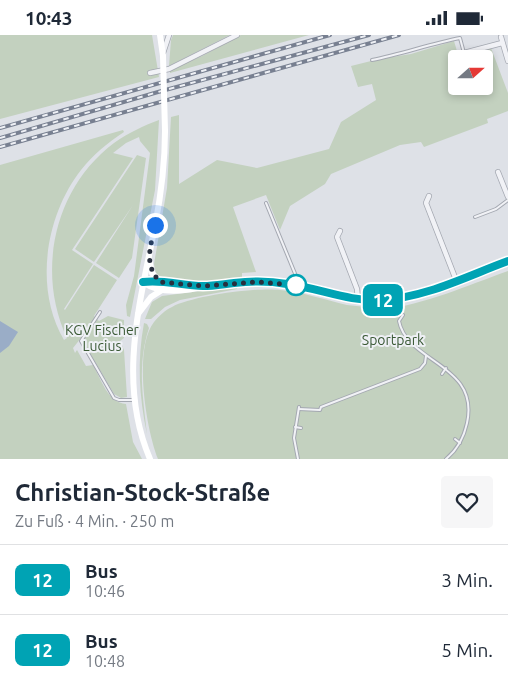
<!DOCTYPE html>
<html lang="de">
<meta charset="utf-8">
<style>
body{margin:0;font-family:Ubuntu,sans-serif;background:#f6f6f7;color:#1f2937;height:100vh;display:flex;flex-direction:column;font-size:19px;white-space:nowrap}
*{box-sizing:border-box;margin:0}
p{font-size:16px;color:#747a83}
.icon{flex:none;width:28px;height:28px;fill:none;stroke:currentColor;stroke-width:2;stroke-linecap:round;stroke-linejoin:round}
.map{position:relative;height:424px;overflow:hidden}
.details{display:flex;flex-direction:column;background:#fff;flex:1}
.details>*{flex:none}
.badge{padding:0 10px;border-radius:8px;font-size:18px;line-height:32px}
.needle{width:32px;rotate:69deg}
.fabs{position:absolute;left:448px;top:15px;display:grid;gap:10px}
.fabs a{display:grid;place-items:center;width:45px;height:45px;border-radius:5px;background:#fff;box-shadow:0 2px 8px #0003;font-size:25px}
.you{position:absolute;width:25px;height:25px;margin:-12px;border:4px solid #fff;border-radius:50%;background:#1a73e8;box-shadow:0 0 0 8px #1a73e833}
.map>.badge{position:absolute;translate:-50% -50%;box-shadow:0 0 0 2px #fff}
.round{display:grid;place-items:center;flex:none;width:52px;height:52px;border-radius:5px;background:#f6f6f7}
.overview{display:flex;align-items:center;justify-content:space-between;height:85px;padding:0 15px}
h1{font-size:24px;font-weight:700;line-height:38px}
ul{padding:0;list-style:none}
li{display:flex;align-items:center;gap:15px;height:70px;padding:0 15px;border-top:1px solid #e0e1e3}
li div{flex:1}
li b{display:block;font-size:19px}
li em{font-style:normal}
li .badge{min-width:55px;font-weight:700;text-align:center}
.status{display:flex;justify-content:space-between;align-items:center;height:35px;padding:0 25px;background:#fff;direction:ltr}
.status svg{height:14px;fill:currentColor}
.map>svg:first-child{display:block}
.green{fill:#c3d1bf;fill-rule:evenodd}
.water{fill:#9aadc7}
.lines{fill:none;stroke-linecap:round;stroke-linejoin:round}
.lane-casing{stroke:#a4a8b1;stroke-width:4}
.street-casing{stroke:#a4a8b1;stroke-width:6}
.lane{stroke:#f1f2f6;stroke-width:2}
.street{stroke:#f1f2f6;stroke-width:4.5}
.secondary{stroke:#fff;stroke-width:6}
.rail-casing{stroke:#788091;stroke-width:4}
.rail{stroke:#eef0f5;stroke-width:2;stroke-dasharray:5.5;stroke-linecap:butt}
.secondary-bridge{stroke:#fff;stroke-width:6}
.line-casing{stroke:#fff;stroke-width:11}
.line{stroke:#00a3b4;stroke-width:8}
.walk{stroke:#282f3e;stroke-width:5;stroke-dasharray:0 9}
.stop-dot{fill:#fff;stroke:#00a3b4;stroke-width:2.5}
.labels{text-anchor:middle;stroke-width:4;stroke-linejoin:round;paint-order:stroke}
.park-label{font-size:14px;fill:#3a5935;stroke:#eef0f5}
</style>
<div class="status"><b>10:43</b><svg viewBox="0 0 49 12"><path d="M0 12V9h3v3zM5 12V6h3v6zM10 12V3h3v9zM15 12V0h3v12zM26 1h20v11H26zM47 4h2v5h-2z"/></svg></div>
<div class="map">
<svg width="508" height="424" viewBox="0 0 508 424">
<rect width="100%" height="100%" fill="#dee1e7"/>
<g class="green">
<path d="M0 0H152L159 42 0 84Z"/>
<path d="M173 0H230L169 31 171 5Z"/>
<path d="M241 0H309L170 38V35L202 21Z"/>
<path d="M454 6 459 23 491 13 508 58V76L487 84 488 88 424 112 421 107 400 110 331 139 325 149 290 171 280 195 266 160 233 172 256 237 242 238V244C221 246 174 250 156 239L154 229 167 153 171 82 179 80V149L217 125 257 133 329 114 341 87 376 65 372 49 358 52 351 31 379 24 411 19ZM456 24H484V51H456Z"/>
<path d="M159 85 155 155 130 282 127 281 126 270 134 241 150 118 140 106 139 102 126 108 113 118 133 123 72 215 93 229 64 274 65 275 94 230 117 245 94 281 99 286 108 281 124 285V303L120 306 124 315 127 362 121 363 114 359 81 303 73 313 75 318 77 315 86 331 93 330C101 344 108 368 126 369L133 407 142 424H0V130L123 95 124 97C107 108 93 120 81 135 45 181 34 254 64 305L67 303C36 237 54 153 114 108 130 97 143 91 159 85Z"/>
<path d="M137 120 146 123 132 223 119 243 96 228 133 170 94 227 75 214Z"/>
<path d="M508 236V424H158C146 394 133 314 154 287 159 281 165 275 172 272 192 261 257 252 280 255 303 257 325 265 347 270 353 271 360 271 366 272 371 274 374 277 380 278L381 275C426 269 466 251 508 236Z"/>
<path d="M238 251 237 254 180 265 165 272 151 284H145L152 267 162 261Z"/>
<path d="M144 288 147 289 149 293C137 330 143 361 147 399 139 361 137 326 144 288Z"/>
</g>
<path class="water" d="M0 286 18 297 9 311 0 318Z"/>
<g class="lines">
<defs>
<g id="lane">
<path d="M372 25C402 19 430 9 460 3L464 18"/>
<path d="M266 168 296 241V248"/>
<path d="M475 182 496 174 508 165"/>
<path d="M100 277 81 306 114 363 119 365H132"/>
<path d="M403 280 399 286C407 328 480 329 467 388 464 402 457 415 446 424"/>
<path d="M442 339 446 333"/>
<path d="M299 374 320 375 321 372 420 334 425 328 426 321"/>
<path d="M295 392 301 393"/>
<path d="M455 404 460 408"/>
<path d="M298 424 294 403 299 372"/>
</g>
<g id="street">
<path d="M501 2 508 26"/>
<path d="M163 18 169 0"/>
<path d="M464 18 502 8"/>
<path d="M150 38 169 34 237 0"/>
<path d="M498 137 508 162"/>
<path d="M429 161 426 168 456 245"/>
<path d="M340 196 337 202 357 254 358 264"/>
</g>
</defs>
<use href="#lane" class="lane-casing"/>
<use href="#street" class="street-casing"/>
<use href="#lane" class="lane"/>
<use href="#street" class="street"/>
<g class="secondary">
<path d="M160 0 163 21"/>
<path d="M149 224 152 238 160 247"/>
<path d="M143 247C163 244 183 251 203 251 214 251 224 249 234 248 251 247 270 246 287 249 319 253 349 267 381 265 425 262 467 241 508 226"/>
<path d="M143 247C158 258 178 257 197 253"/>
<path d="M138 279 151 262 162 255"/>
<path d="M150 424C117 347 140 268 155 191 161 160 165 127 165 96"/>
</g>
<defs>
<g id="rail">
<path d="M0 93 330 0"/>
<path d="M0 103 158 57 369 0"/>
<path d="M0 112 399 0"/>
</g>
</defs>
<use href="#rail" class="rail-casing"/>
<use href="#rail" class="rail"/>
<path class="secondary-bridge" d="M163 21 165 96"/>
</g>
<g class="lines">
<defs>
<path id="line" d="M143 247C163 244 183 251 203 251 214 251 224 249 234 248 251 246 270 246 287 249 319 253 349 267 381 265 425 263 467 241 508 226"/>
</defs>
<use href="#line" class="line-casing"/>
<use href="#line" class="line"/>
<path class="walk" d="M155 190C151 211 143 229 160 247L203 251 257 247 296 250"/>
</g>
<circle class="stop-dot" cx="296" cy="250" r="10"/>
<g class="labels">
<g class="park-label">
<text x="102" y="300">KGV Fischer<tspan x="102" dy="16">Lucius</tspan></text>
<text x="393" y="310">Sportpark</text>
</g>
</g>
</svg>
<div class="fabs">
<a><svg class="needle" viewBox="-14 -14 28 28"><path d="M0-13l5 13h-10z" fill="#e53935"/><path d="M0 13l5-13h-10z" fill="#747a83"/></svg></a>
</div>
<div class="you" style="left:155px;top:190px"></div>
<b class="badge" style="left:383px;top:265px;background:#00a3b4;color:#fff">12</b>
</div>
<section class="details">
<div class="overview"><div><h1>Christian-Stock-Straße</h1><p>Zu Fuß · 4 Min. · 250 m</p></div><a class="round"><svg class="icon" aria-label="heart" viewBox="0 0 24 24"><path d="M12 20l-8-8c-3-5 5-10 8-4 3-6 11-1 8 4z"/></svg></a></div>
<ul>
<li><span class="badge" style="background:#00a3b4;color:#fff">12</span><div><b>Bus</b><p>10:46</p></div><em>3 Min.</em></li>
<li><span class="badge" style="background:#00a3b4;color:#fff">12</span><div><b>Bus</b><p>10:48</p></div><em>5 Min.</em></li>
</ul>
</section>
